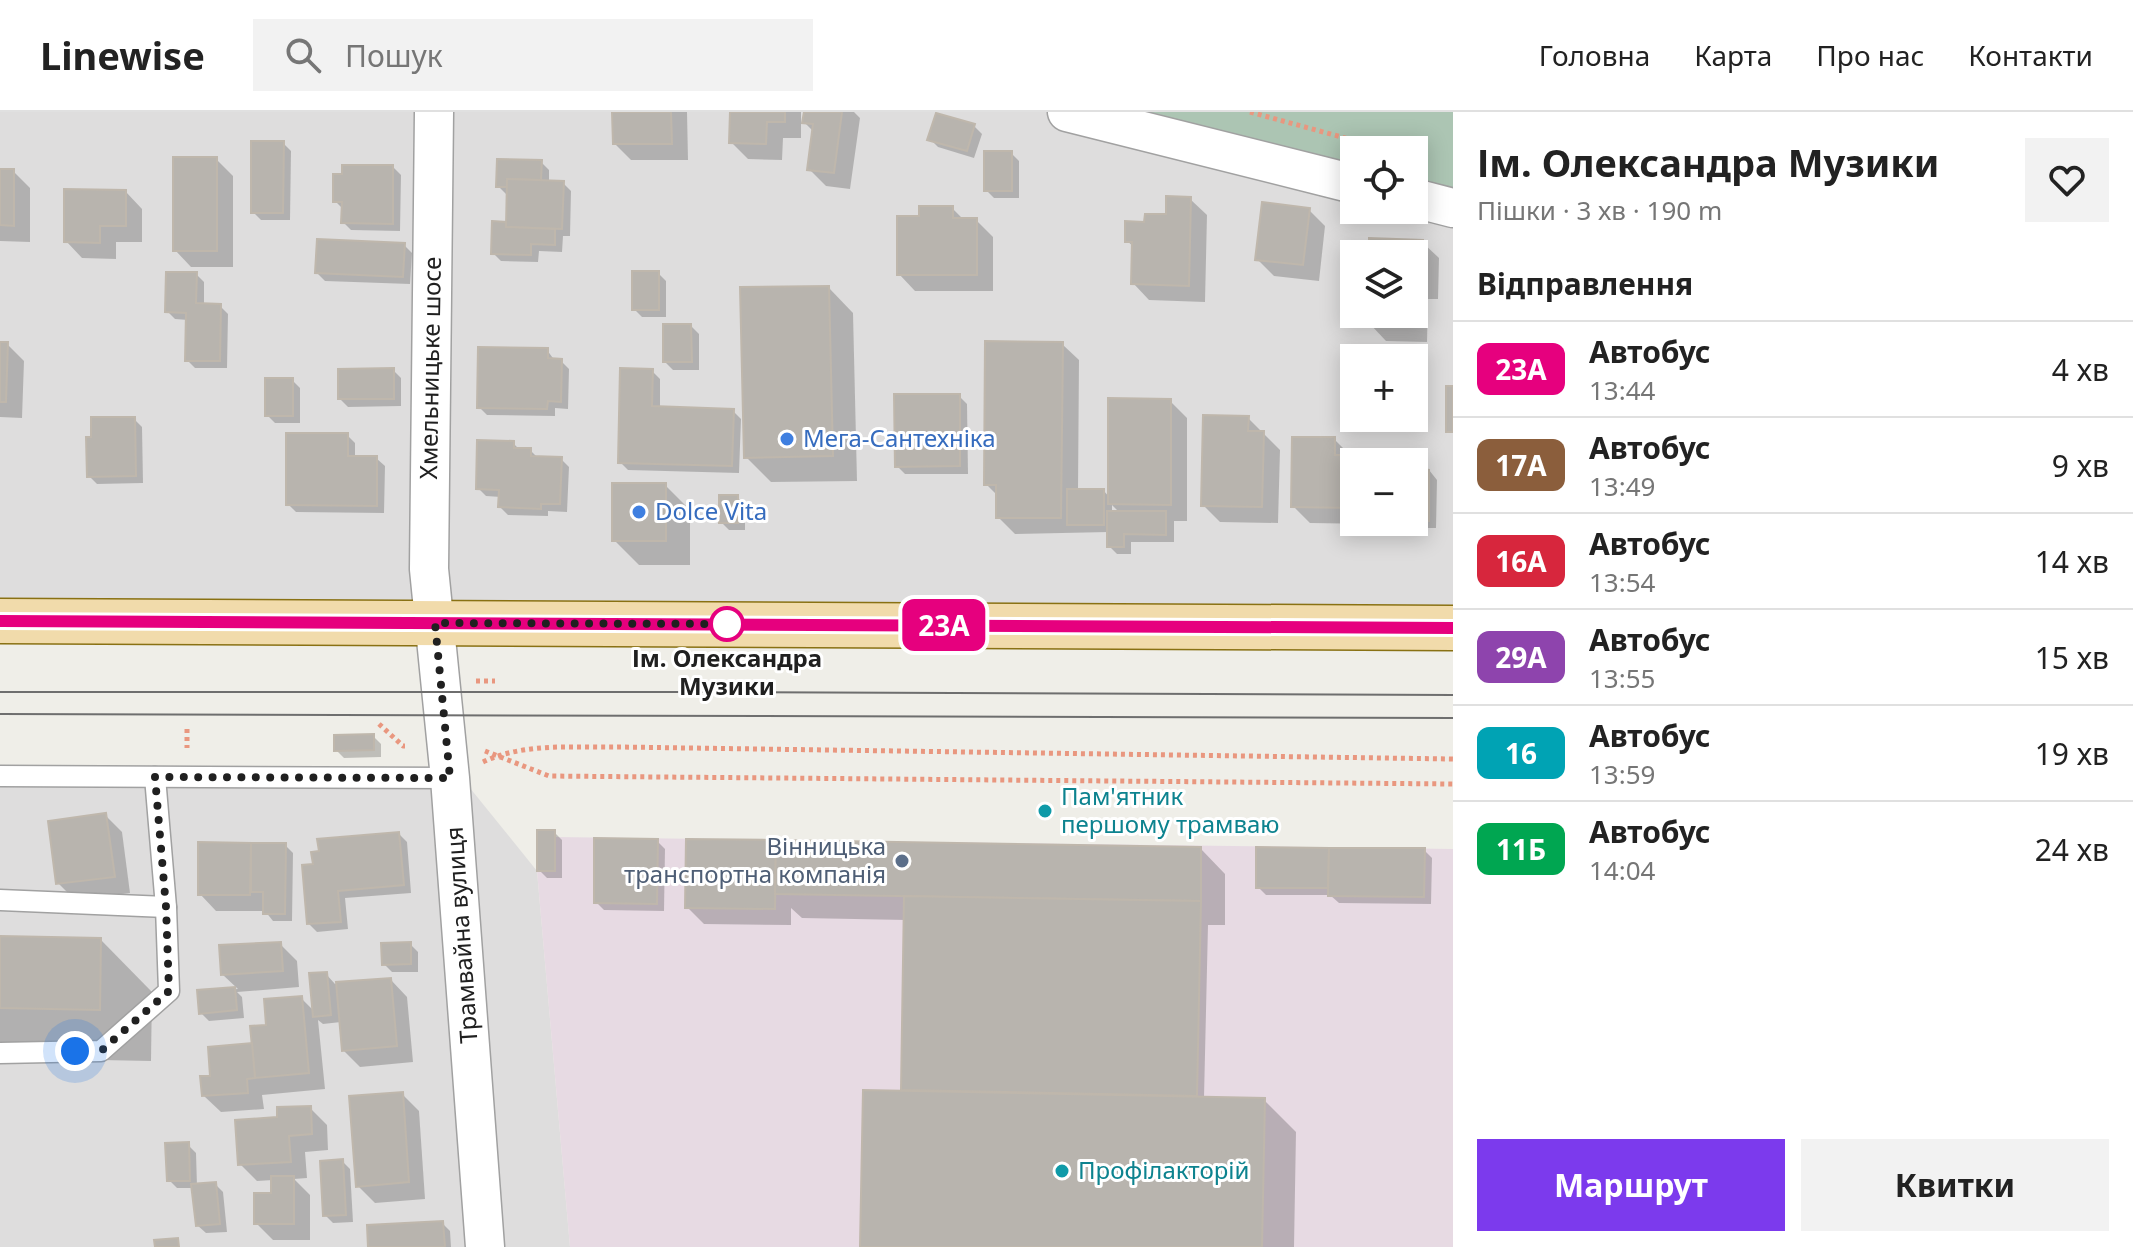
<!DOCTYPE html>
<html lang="uk">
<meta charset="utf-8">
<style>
body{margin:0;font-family:"Noto Sans",sans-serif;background:#f2f2f2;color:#222;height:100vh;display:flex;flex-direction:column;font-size:30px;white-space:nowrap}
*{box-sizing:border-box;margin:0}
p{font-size:26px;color:#767676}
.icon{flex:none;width:44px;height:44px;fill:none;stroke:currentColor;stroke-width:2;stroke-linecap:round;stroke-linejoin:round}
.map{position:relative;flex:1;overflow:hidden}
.panel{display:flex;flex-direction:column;background:#fff;width:680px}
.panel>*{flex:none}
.badge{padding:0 16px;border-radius:12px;font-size:28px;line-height:52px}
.fabs{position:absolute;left:1340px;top:24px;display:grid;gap:16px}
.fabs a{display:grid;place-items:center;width:88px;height:88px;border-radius:0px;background:#fff;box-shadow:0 4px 20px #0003;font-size:40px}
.you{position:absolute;width:40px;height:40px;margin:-20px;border:6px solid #fff;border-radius:50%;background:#1a73e8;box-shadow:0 0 0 12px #1a73e833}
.map>.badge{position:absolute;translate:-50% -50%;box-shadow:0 0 0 4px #fff}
h2{padding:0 24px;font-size:30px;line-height:72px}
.round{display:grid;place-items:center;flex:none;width:84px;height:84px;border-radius:0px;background:#f2f2f2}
.summary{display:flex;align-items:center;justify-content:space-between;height:136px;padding:0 24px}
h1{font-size:38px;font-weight:700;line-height:60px}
.button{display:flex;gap:16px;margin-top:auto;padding:16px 24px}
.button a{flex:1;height:92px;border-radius:0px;background:#7c3aed;color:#fff;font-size:32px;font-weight:700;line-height:92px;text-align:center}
.button a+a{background:#f2f2f2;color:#222}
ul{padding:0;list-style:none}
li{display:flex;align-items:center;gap:24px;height:96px;padding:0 24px;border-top:2px solid #e0e0e0}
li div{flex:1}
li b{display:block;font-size:30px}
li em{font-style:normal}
li .badge{min-width:88px;font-weight:700;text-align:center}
header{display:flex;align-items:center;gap:48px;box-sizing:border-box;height:112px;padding:0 40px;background:#fff;border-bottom:2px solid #e0e0e0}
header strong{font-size:38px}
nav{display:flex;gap:44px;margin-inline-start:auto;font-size:28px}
.search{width:560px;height:72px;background:#f2f2f2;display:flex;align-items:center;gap:20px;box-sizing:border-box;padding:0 28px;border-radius:0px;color:#767676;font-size:30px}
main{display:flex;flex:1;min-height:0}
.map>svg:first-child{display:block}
.residential{fill:#dedddd;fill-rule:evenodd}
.industrial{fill:#e7dae3}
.cemetery{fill:#acc5b3}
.shadow{fill:#0003;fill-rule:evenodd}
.building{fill:#b8b4ae;stroke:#bfb7ac;stroke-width:2}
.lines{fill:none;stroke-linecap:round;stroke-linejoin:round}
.lane-casing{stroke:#a1a1a1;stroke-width:23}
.street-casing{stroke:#a1a1a1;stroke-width:41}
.primary-casing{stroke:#897113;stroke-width:47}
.path{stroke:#e9977f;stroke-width:5;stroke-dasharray:4 4;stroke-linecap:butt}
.lane{stroke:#fff;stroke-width:20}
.street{stroke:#fff;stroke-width:38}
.primary{stroke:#f1dbab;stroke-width:44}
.tram{stroke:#6e6e6e;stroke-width:2}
.line-casing{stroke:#fff;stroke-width:18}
.line{stroke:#e6007e;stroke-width:12}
.walk{stroke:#202020;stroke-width:8;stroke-dasharray:0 14.4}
.shop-dot{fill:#3f7fe0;stroke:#fff;stroke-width:3}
.stop-dot{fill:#fff;stroke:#e6007e;stroke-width:4}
.culture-dot{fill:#0f9aa8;stroke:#fff;stroke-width:3}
.service-dot{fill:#5c6f8a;stroke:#fff;stroke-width:3}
.labels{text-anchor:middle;stroke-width:6;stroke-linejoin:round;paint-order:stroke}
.street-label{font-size:24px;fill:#202020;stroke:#fff}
.shop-label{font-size:24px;fill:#366cbe;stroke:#fff;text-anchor:start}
.stop-label{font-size:24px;font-weight:bold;fill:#202020;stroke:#fff}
.culture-label{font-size:24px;fill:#0d838f;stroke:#fff;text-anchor:start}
.service-label{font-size:24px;fill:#4e5e75;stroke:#fff;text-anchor:end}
</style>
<header>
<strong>Linewise</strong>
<div class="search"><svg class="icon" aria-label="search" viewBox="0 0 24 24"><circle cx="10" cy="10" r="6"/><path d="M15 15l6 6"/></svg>Пошук</div>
<nav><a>Головна</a><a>Карта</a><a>Про нас</a><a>Контакти</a></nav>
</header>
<main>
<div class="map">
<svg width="1453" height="1135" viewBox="0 0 1453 1135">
<rect width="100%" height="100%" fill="#efeee8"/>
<g class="residential">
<path d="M0 0H1067L1354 72V98L1453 96V533L0 526ZM1354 142H1414V202H1354ZM1354 246H1414V306H1354ZM1354 350H1414V410H1354Z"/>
<path d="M457 660 537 759 570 1135H0V661Z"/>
</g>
<path class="industrial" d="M555 725 1453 737V1135H570L537 759H555Z"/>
<path class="cemetery" d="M1067 0H1453V96L1414 86V38H1354V72Z"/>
<g class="shadow">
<path d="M614 0H687L688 48H631L615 32Z"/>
<path d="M732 0H801V26H783L782 48 748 47 731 30Z"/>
<path d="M806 0H854L860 6 850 77 826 74 809 57 814 20 804 10Z"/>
<path d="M974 14 982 22 974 46 938 35 930 27Z"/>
<path d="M283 31 291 39 290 108H261L253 100Z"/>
<path d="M1011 41 1019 49V86H994L986 78Z"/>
<path d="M216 47 233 64V155H191L175 138Z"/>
<path d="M499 49 541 50 549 58V70L563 71 571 79 570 124H563L562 140 539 139 538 150 501 149 493 141 494 111 508 112 509 82H506L498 74Z"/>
<path d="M393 55 401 63 400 119 351 118 343 110V97L335 89Z"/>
<path d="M0 59H13L30 76V130L0 129Z"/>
<path d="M126 80 142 97V130H116V147L82 146 66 129Z"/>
<path d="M1190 87 1207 103 1205 190 1149 188 1133 171 1134 135 1127 129 1146 112 1168 105Z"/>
<path d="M952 96 964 108H976L993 125V179H915L899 162 921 106Z"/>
<path d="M1309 98 1325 114 1319 169 1274 164 1257 147Z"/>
<path d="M1422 130 1439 146 1438 187H1428L1427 230 1386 229 1370 212V202H1414V142H1371Z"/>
<path d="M404 133 412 141 410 172 325 169 317 161Z"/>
<path d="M658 161 666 169V205H642L634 197Z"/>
<path d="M196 162 204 170V193L220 194 228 202 227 256H195L187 248 188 208 175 207 167 199Z"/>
<path d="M829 176 853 201 857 369 771 370 746 345Z"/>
<path d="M691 214 699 222V258H673L665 250Z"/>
<path d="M0 232H7L24 249 22 306 0 305Z"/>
<path d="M1062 232 1079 248 1078 379H1104L1110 386 1170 289 1187 306V409H1174V430H1131V442H1117L1109 434V420L1015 422 998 405V384L986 372ZM1112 393 1120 401H1112Z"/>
<path d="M547 238 555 249H561L569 257 568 297 555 296V304L487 303 479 295Z"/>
<path d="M393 258 401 266V294L348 295 340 287Z"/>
<path d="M652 259 660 267V296L733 299 741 307 739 361 628 358 620 350Z"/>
<path d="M292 268 300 276V311H275L267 303Z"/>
<path d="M959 284 967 292 968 362H905L897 354Z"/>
<path d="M1248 306 1280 338 1278 411 1220 410 1203 393Z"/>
<path d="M134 307 142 315 143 371 97 372 89 364Z"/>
<path d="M347 323 355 331V346H376L385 354 384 401 296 400 288 392Z"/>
<path d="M1334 327 1352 345H1357L1362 350H1354V410H1373V412L1310 411 1293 394Z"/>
<path d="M513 331 520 338H530L538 346 561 347 569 355 567 400 548 399V404L508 403 500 395 501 385 486 384 478 376Z"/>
<path d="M1421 348 1437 368 1436 416H1393L1388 410H1414V350H1392Z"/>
<path d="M665 373 690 398V453H639L614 428Z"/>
<path d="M737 385 745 393V418H729L721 410Z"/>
<path d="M373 624 381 632V645L344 646 336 638Z"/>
<path d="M105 703 122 720 130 781 75 788 58 771Z"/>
<path d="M554 720 562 728V766H547L539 758Z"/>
<path d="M399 722 407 730 411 781 345 786 348 817 317 820 309 812 315 753Z"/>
<path d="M657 729 665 737 664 799 604 798 596 790Z"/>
<path d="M688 729 1201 737 1225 762V813H1208L1204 986 1264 988 1296 1020 1294 1135H862L906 981 903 977 906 808 802 806 791 796V813L704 812 687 795Z"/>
<path d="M200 732 285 733 293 741 292 809H273L265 799H216L200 782Z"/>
<path d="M1258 737 1424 738 1432 746 1431 792 1339 791 1330 783H1266L1258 775Z"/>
<path d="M0 826 101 828 152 880 151 949 0 946Z"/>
<path d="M280 832 297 849 299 875 237 880 242 885 244 906 209 909 201 901 199 880 238 877 223 863Z"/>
<path d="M410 832 418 840V860H392L384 852Z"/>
<path d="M326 862 335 872 391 868 407 885 413 950 360 955 343 938 341 910 323 912 318 908 325 977 262 983 264 997 221 1000 204 984 213 965 254 933 268 914 301 886 314 899Z"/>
<path d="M402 982 419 999 425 1087 375 1091 358 1074Z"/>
<path d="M310 996 327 1013 328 1038 305 1040 307 1066 294 1067 310 1083V1128H273L256 1111 273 1083V1068L257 1069 240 1052 279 1007Z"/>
<path d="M188 1033 196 1041 197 1074 215 1072 223 1080 227 1120 206 1121 197 1113 194 1076H177L169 1068Z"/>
<path d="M342 1049 350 1057 353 1110 333 1111 325 1103Z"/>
<path d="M442 1111 450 1119 451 1135H370Z"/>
</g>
<g class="building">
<path d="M612 0H671L672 32H613Z"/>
<path d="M730 0H785V10H767L766 32 729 31Z"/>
<path d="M804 0H842L834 61 807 58 813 12 802 11Z"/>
<path d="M936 1 975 12 967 39 927 28Z"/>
<path d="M251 29H284L283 101H251Z"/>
<rect x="984" y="39" width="28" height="40"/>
<rect x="173" y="45" width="44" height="94"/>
<path d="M497 47 542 48 541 68 507 67V75H496Z"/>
<path d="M342 53H393V112L341 111 342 90H333V62H342Z"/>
<path d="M0 57H14V114L0 113Z"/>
<path d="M507 67 564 69 562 117 506 115Z"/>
<path d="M64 77 126 78V114H100V131L64 130Z"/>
<path d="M1166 84 1191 85 1189 174 1131 172 1132 130H1125V109L1144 110 1145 102H1166Z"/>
<path d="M1262 90 1310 96 1303 153 1255 148Z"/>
<path d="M919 94H953V106H977V163H897V104H919Z"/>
<path d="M492 109 506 110V115L555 117V133L531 132V143L491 142Z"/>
<path d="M1369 126 1423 128 1422 171H1414V142H1369Z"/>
<path d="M317 127 405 131 403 165 315 161Z"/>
<rect x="632" y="159" width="27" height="39"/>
<path d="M166 160H197L196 191 221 192 220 249H185L186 201 165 200Z"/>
<path d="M829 174 833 344 744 346 740 175Z"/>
<path d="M1368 202H1411V214L1367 213Z"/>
<path d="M663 212H691L692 250H663Z"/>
<path d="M985 229 1063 230 1061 406H996V373H984Z"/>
<path d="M0 230H8L6 290H0Z"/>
<path d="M478 235 548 236V246L562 247 561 290 548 289 547 297 477 296Z"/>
<path d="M394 256V287H338V257Z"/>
<path d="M620 256 653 257 652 294 734 297 732 354 618 351Z"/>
<rect x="265" y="266" width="28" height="38"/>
<rect x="1446" y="274" width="7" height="46"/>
<path d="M894 282H960V354L895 355Z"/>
<path d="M1108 286 1171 287V393L1108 392Z"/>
<path d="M1203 303 1249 304 1248 319H1264L1262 395 1201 394Z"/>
<path d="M91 305H135L136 364 87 365 86 325H91Z"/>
<path d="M286 321H348V344H377V394L286 393Z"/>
<path d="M1292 325H1335V343H1358V350H1354V396L1291 395Z"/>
<path d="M477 328 514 329V336H531V344L562 345 560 392H541V397L498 395 499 378 476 377Z"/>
<path d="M1390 346H1421V357L1429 358V409H1414V350H1384H1390Z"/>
<rect x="612" y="371" width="54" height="58"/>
<rect x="1067" y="377" width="37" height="36"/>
<rect x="719" y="383" width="19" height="28"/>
<path d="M1107 399H1166V423L1124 422V435H1107Z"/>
<path d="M374 622V638L334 639V623Z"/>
<path d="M106 701 115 765 56 772 48 709Z"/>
<rect x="537" y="718" width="18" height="41"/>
<path d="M399 720 404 773 338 779 341 810 307 812 302 753 313 752 311 740 319 739 317 727Z"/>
<path d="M594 726 658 727 657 792 594 791Z"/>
<path d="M686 727 776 728 775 797 685 796Z"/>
<path d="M776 728 1201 735V789L775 782Z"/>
<path d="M198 730 251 731 250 783H198Z"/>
<path d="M251 731H286L285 802H263V780H251Z"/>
<path d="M1256 735 1329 736 1328 776H1256Z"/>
<path d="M1329 736H1425L1424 785 1328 784Z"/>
<path d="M904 784 1201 789 1197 984 901 978Z"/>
<path d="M0 824 101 826 100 898 0 896Z"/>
<path d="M281 830 283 859 221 863 219 833Z"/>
<path d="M411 830V852L382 853 381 831Z"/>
<path d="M327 860 331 903 313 905 309 861Z"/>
<path d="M391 866 397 934 342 939 336 870Z"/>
<path d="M235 875 237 898 199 902 197 878Z"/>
<path d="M302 884 309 961 255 966 250 914 266 913 264 887Z"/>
<path d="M252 931 255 966 247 967 248 981 202 984 200 964H210L208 935Z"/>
<path d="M863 978 1265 986 1262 1135H860Z"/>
<path d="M403 980 409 1070 356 1075 349 984Z"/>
<path d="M311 994 312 1022 289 1024 291 1050 238 1053 235 1008 277 1005V995Z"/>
<path d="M189 1030 190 1069H167L165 1031Z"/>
<path d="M343 1047 346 1103 323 1104 320 1049Z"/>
<path d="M271 1064H294V1112H254V1081H271Z"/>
<path d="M216 1070 220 1112 196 1114 191 1072Z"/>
<path d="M443 1109 445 1135H368L367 1113Z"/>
<path d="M178 1126 179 1135H155L154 1128Z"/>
</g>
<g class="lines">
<defs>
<g id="lane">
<path d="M0 664 450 666"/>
<path d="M0 788 166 795"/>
<path d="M0 941 101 939 169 879 166 795 155 665"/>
</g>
<g id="street">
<path d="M434 0 429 457 450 666 485 1135"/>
<path d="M1067 0 1354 72"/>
<path d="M1414 86 1453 96"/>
</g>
<path id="primary" d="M0 509 1453 516"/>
</defs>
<use href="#lane" class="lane-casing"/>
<use href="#street" class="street-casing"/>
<use href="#primary" class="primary-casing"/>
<g class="path">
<path d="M1250 0 1389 38"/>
<path d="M476 569H495"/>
<path d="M379 612 403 634H405"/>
<path d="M187 617V636"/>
<path d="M485 639 549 664 1453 672"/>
<path d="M483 650C525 630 575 636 620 635L1453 647"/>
</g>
<use href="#lane" class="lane"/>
<use href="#street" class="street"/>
<use href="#primary" class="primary"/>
<g class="tram">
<path d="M0 580H723L1453 583"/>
<path d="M0 602 1453 606"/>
</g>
</g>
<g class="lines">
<defs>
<path id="line" d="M0 509 1453 516"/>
</defs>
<use href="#line" class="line-casing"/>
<use href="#line" class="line"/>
<path class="walk" d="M75 939H101L169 879 166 795 155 665 450 666 435 511 727 512"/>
</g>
<g class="shop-dot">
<circle cx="787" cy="327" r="8"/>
<circle cx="639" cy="400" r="8"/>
</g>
<circle class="stop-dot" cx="727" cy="512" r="16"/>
<g class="culture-dot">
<circle cx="1045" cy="699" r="8"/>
<circle cx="1062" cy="1059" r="8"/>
</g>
<circle class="service-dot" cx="902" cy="749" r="8"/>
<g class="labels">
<g class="street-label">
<text transform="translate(431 256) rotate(-89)" y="8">Хмельницьке шосе</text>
<text transform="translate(462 823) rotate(-94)" y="8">Трамвайна вулиця</text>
</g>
<g class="shop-label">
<text x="803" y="335">Мега-Сантехніка</text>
<text x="655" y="408">Dolce Vita</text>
</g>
<g class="stop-label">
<text x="727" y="555">Ім. Олександра<tspan x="727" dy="28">Музики</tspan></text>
</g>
<g class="culture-label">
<text x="1061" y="693">Пам'ятник<tspan x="1061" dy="28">першому трамваю</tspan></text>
<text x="1078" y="1067">Профілакторій</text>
</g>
<g class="service-label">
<text x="886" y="743">Вінницька<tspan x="886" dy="28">транспортна компанія</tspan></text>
</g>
</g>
</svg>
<div class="fabs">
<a><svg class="icon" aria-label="locate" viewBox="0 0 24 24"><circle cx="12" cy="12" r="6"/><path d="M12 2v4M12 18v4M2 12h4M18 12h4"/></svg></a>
<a><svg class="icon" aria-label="layers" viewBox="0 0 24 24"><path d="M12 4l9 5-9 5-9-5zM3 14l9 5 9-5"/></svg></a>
<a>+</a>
<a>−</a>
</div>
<div class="you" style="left:75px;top:939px"></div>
<b class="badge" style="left:944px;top:513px;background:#e6007e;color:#fff">23А</b>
</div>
<section class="panel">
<div class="summary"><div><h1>Ім. Олександра Музики</h1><p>Пішки · 3 хв · 190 m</p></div><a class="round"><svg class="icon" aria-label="heart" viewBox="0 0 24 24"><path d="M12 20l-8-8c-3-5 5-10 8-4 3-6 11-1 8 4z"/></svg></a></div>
<h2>Відправлення</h2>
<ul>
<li><span class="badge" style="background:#e6007e;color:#fff">23А</span><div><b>Автобус</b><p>13:44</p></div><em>4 хв</em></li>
<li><span class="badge" style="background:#8b5e3c;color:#fff">17А</span><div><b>Автобус</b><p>13:49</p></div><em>9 хв</em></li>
<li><span class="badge" style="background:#d7263d;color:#fff">16А</span><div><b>Автобус</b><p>13:54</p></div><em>14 хв</em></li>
<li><span class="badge" style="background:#8e44ad;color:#fff">29А</span><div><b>Автобус</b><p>13:55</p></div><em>15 хв</em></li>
<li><span class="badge" style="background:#00a3b4;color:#fff">16</span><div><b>Автобус</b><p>13:59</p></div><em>19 хв</em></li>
<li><span class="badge" style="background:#00a651;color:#fff">11Б</span><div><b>Автобус</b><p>14:04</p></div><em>24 хв</em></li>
</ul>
<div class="button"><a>Маршрут</a><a>Квитки</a></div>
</section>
</main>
